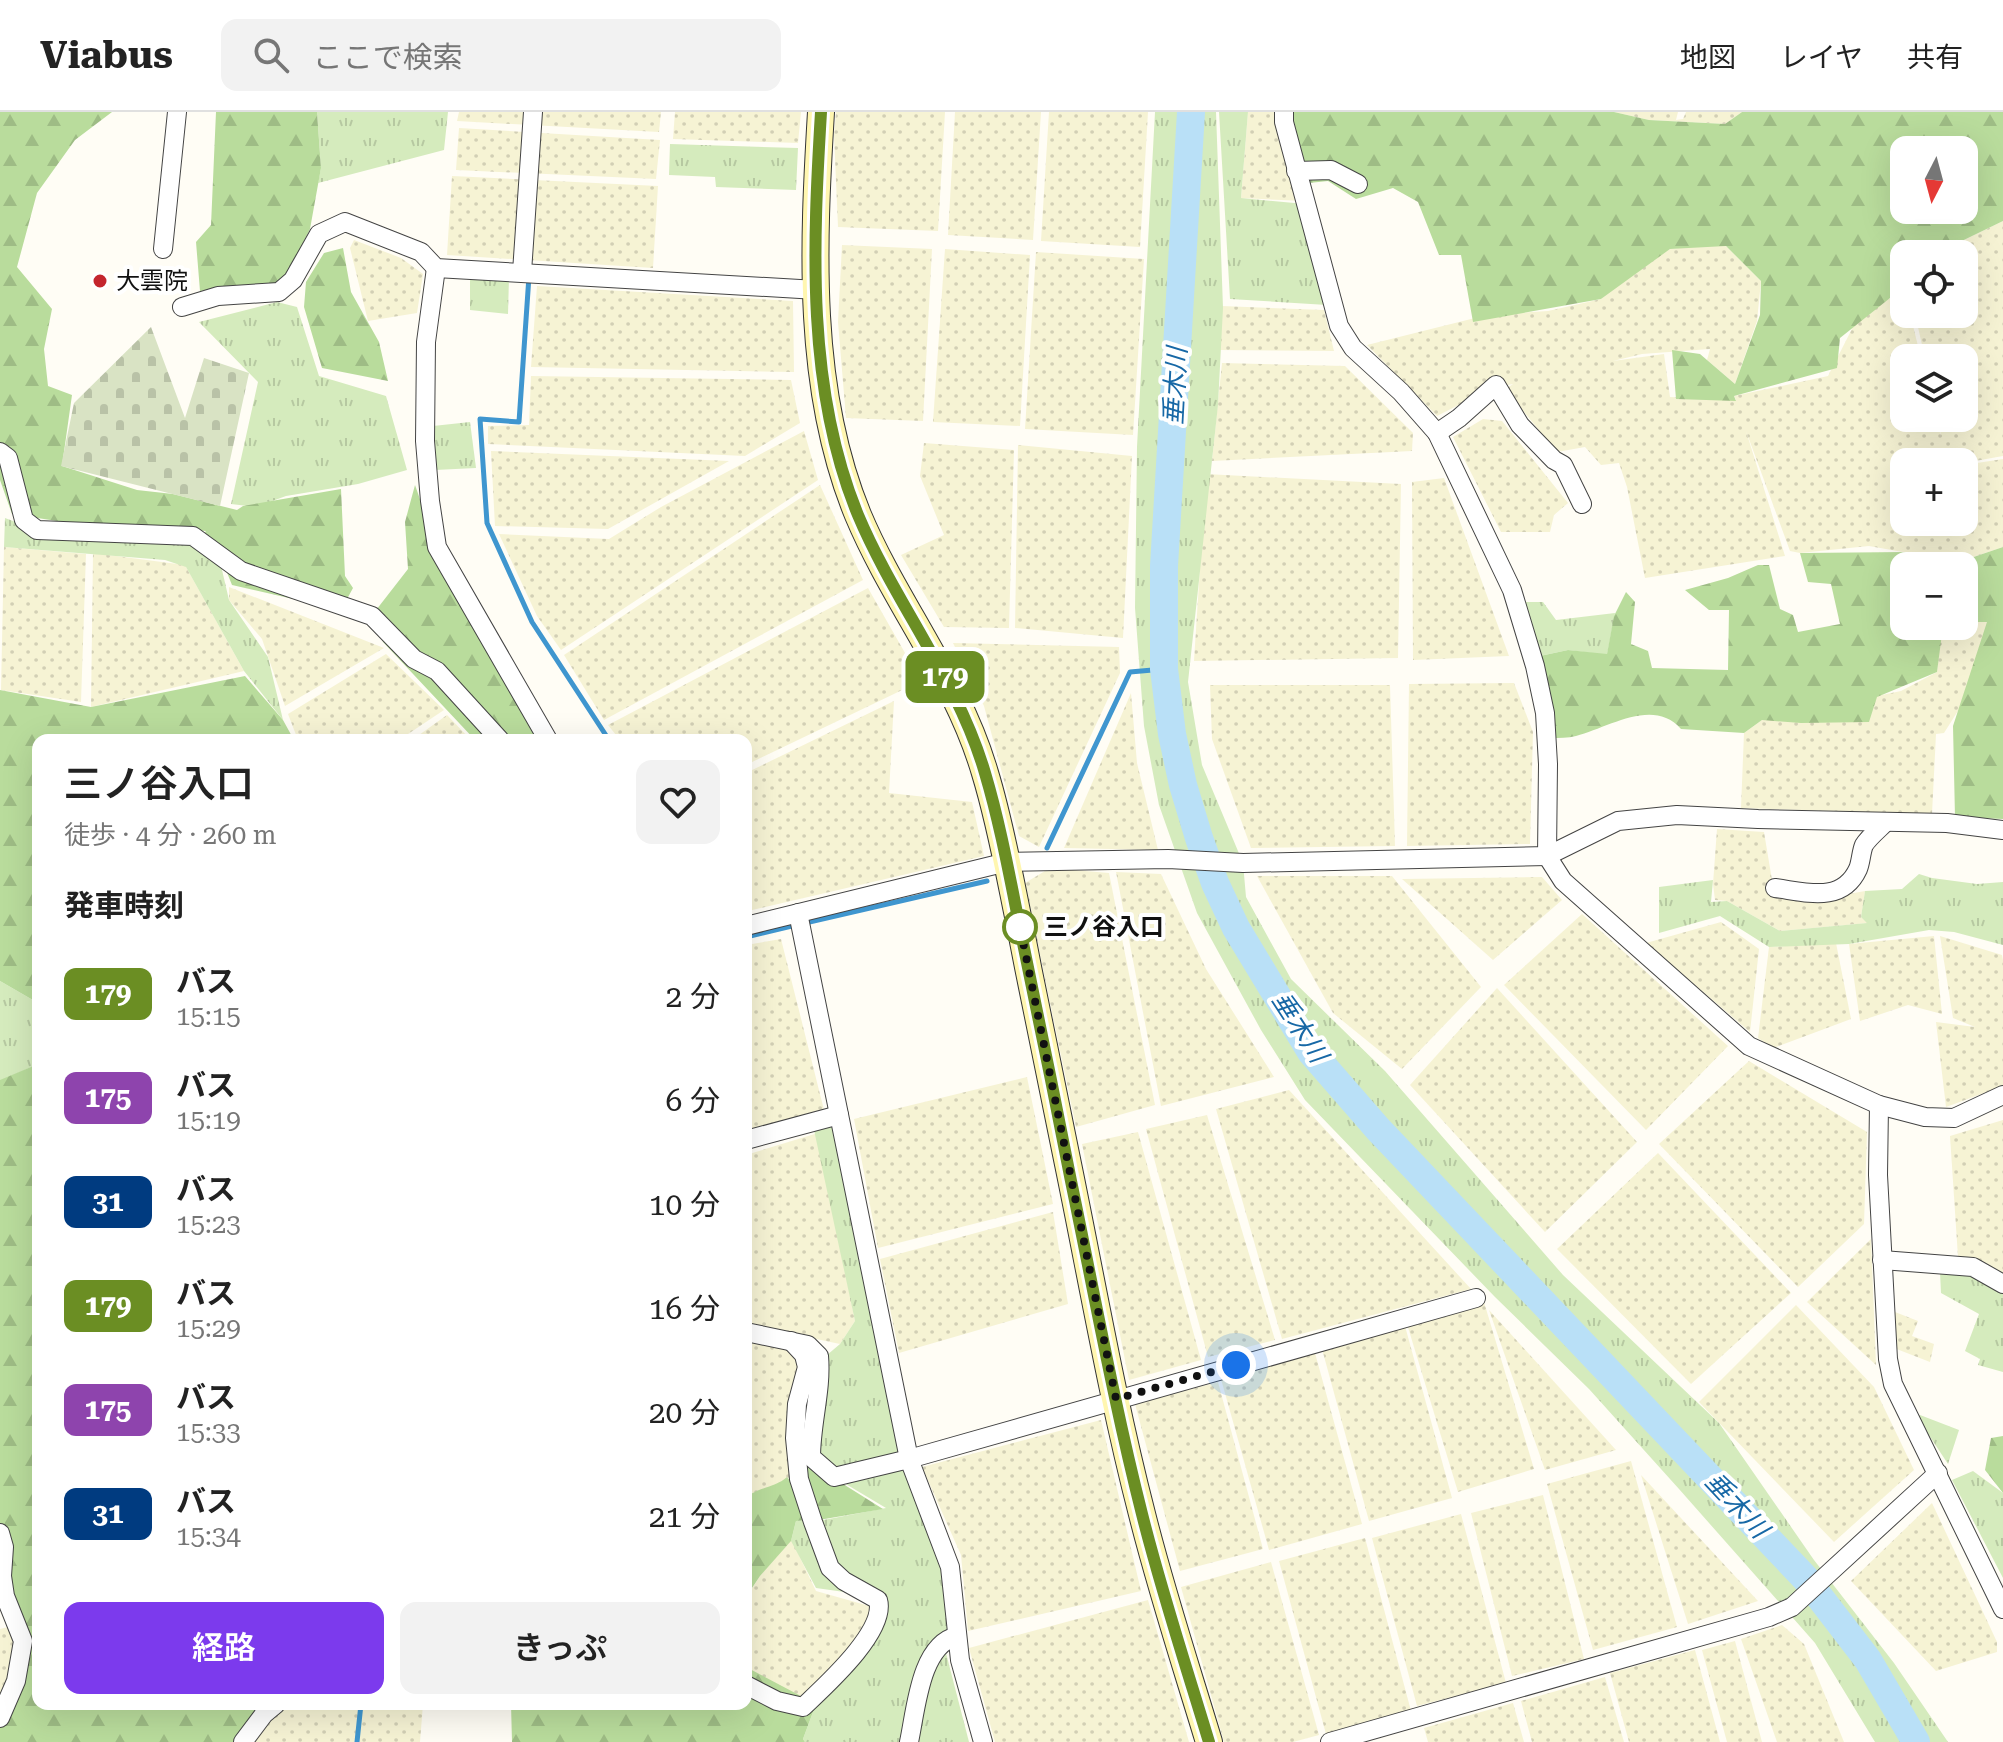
<!DOCTYPE html>
<html lang="ja">
<meta charset="utf-8">
<style>
body{margin:0;font-family:"Roboto Serif","Noto Sans JP",serif;background:#f2f2f2;color:#222;height:100vh;display:flex;flex-direction:column;font-size:30px;white-space:nowrap}
*{box-sizing:border-box;margin:0}
p{font-size:26px;color:#767676}
.icon{flex:none;width:44px;height:44px;fill:none;stroke:currentColor;stroke-width:2;stroke-linecap:round;stroke-linejoin:round}
.map{position:relative;flex:1;overflow:hidden}
.sheet{position:absolute;left:32px;top:622px;width:720px;height:976px;display:flex;flex-direction:column;background:#fff;border-radius:16px;box-shadow:0 8px 32px #0002}
.sheet>*{flex:none}
.badge{padding:0 16px;border-radius:12px;font-size:28px;line-height:52px}
.needle{width:52px;rotate:186deg}
.fabs{position:absolute;left:1890px;top:24px;display:grid;gap:16px}
.fabs a{display:grid;place-items:center;width:88px;height:88px;border-radius:16px;background:#fff;box-shadow:0 8px 32px #0002;font-size:40px}
.you{position:absolute;width:40px;height:40px;margin:-20px;border:6px solid #fff;border-radius:50%;background:#1a73e8;box-shadow:0 0 0 12px #1a73e833}
.map>.badge{position:absolute;translate:-50% -50%;box-shadow:0 0 0 4px #fff}
h2{padding:0 32px;font-size:30px;line-height:72px}
.round{display:grid;place-items:center;flex:none;width:84px;height:84px;border-radius:16px;background:#f2f2f2}
.overview{display:flex;align-items:center;justify-content:space-between;height:136px;padding:0 32px}
h1{font-size:38px;font-weight:600;line-height:60px}
.cta{display:flex;gap:16px;margin-top:auto;padding:16px 32px}
.cta a{flex:1;height:92px;border-radius:16px;background:#7c3aed;color:#fff;font-size:32px;font-weight:600;line-height:92px;text-align:center}
.cta a+a{background:#f2f2f2;color:#222}
ul{padding:0;list-style:none}
li{display:flex;align-items:center;gap:24px;height:104px;padding:0 32px}
li div{flex:1}
li b{display:block;font-size:30px}
li em{font-style:normal}
li .badge{min-width:88px;font-weight:700;text-align:center}
header{display:flex;align-items:center;gap:48px;box-sizing:border-box;height:112px;padding:0 40px;background:#fff;border-bottom:2px solid #e0e0e0}
header strong{font-size:38px}
nav{display:flex;gap:44px;margin-inline-start:auto;font-size:28px}
.search{width:560px;height:72px;background:#f2f2f2;display:flex;align-items:center;gap:20px;box-sizing:border-box;padding:0 28px;border-radius:16px;color:#767676;font-size:30px}
.map>svg:first-child{display:block}
.farmland{fill:url(#farmland-dots)}
.grass{fill:url(#grass-tufts)}
.forest{fill:url(#forest-firs);fill-rule:evenodd}
.cemetery{fill:url(#cemetery-stones)}
.lines{fill:none;stroke-linecap:round;stroke-linejoin:round}
.stream{stroke:#3f96cf;stroke-width:5}
.river{stroke:#b9e0f7;stroke-width:28}
.street-casing{stroke:#444;stroke-width:20}
.secondary-casing{stroke:#333;stroke-width:28}
.street{stroke:#fff;stroke-width:18}
.secondary{stroke:#fff6b0;stroke-width:26}
.line-casing{stroke:#fff;stroke-width:18}
.line{stroke:#6b8e23;stroke-width:12}
.walk{stroke:#111;stroke-width:8;stroke-dasharray:0 14.4}
.poi-dot{fill:#c4262e;stroke:#fff;stroke-width:3}
.stop-dot{fill:#fff;stroke:#6b8e23;stroke-width:4}
.labels{text-anchor:middle;stroke-width:8;stroke-linejoin:round;paint-order:stroke}
.poi-label{font-size:24px;fill:#111;stroke:#fff;text-anchor:start}
.stop-label{font-size:24px;font-weight:bold;fill:#111;stroke:#fff;text-anchor:start}
.water-label{font-size:26px;font-style:italic;fill:#1768a6;stroke:#fff}
</style>
<header>
<strong>Viabus</strong>
<div class="search"><svg class="icon" aria-label="search" viewBox="0 0 24 24"><circle cx="10" cy="10" r="6"/><path d="M15 15l6 6"/></svg>ここで検索</div>
<nav><a>地図</a><a>レイヤ</a><a>共有</a></nav>
</header>
<div class="map">
<svg width="2003" height="1630" viewBox="0 0 2003 1630">
<defs>
<pattern id="farmland-dots" width="8" height="8" patternUnits="userSpaceOnUse" patternTransform="scale(2)"><rect width="8" height="8" fill="#f6f3d4"/><path d="M2 2h.1M6 6h.1" fill="none" stroke="#d2cfb5" stroke-width="1.8" stroke-linecap="round"/></pattern>
<pattern id="grass-tufts" width="24" height="20" patternUnits="userSpaceOnUse" patternTransform="scale(2)"><rect width="24" height="20" fill="#d5ebbd"/><path d="M3 7l-1-3M5 7V3M7 7l1-3M15 17l-1-3M17 17v-4M19 17l1-3" fill="none" stroke="#b6c8a1"/></pattern>
<pattern id="forest-firs" width="22" height="20" patternUnits="userSpaceOnUse" patternTransform="scale(2)"><rect width="22" height="20" fill="#b9dc9c"/><path d="M5 1l3.5 6h-7zM16 11l3.5 6h-7z" fill="#9ebc85"/></pattern>
<pattern id="cemetery-stones" width="16" height="16" patternUnits="userSpaceOnUse" patternTransform="scale(2)"><rect width="16" height="16" fill="#d9e3c4"/><path d="M2 7V4a2 2 0 0 1 4 0v3zM10 15v-3a2 2 0 0 1 4 0v3z" fill="#b9c2a7"/></pattern>
</defs>
<rect width="100%" height="100%" fill="#fffdf5"/>
<g class="farmland">
<path d="M459 0H661L659 20 457 9Z"/>
<path d="M675 0H801L798 31 673 27Z"/>
<path d="M836 0H945L938 119 838 115 834 23Z"/>
<path d="M955 0H1041L1033 128 948 123Z"/>
<path d="M1049 0H1148L1140 135 1041 129Z"/>
<path d="M1248 0H1284L1304 89 1241 86Z"/>
<path d="M1614 0H1678L1676 8 1683 7 1686 0H1742L1725 12 1649 8Z"/>
<path d="M459 16 660 28 656 67 456 58Z"/>
<path d="M452 64 658 74 653 156 447 143Z"/>
<path d="M2003 109V344L1964 351 1904 350V410H1964V353L2003 347V435L1959 450 1869 434 1800 441 1790 439 1746 319 1785 444 1645 466 1627 375 1619 351 1601 353 1585 335 1557 340 1519 294 1507 276 1513 272 1492 276 1437 304 1367 233 1487 203 1548 199 1601 187 1640 154 1670 137 1723 131 1761 169 1757 209 1735 272 1707 248 1710 237 1642 242 1613 249 1664 242 1670 285 1736 288 1734 284 1828 264 1858 205 1883 187 1904 186V202H1910L1921 246H1904V306H1936L1941 324 1938 306H1964V246H1925L1915 202H1964V142H1935Z"/>
<path d="M354 128 401 146 423 162 417 201 368 209 350 136Z"/>
<path d="M842 133 932 137 923 309 846 306 838 210Z"/>
<path d="M945 137 1030 143 1020 314 933 310Z"/>
<path d="M1036 140 1144 147 1133 323 1025 317Z"/>
<path d="M537 174 793 189 794 260 531 255Z"/>
<path d="M1222 194 1324 198 1334 239 1219 238Z"/>
<path d="M1222 251 1345 254 1413 321 1412 339 1212 349Z"/>
<path d="M531 264 791 268 800 311 745 344 488 332V314L529 313Z"/>
<path d="M1483 307 1502 309 1568 391 1554 403 1550 420H1501L1453 325Z"/>
<path d="M804 319 818 368 561 538 537 504 499 422 609 427 661 395Z"/>
<path d="M924 331 1014 338 1009 516 944 515 901 443 944 423 920 364Z"/>
<path d="M1018 333 1132 344 1123 526 1015 516Z"/>
<path d="M491 339 729 349 608 417 495 414Z"/>
<path d="M1206 362 1401 372 1398 546 1194 549Z"/>
<path d="M1444 366 1509 544 1413 548 1412 370Z"/>
<path d="M820 373 863 468 604 608 564 543Z"/>
<path d="M4 435 86 442 81 590 1 578Z"/>
<path d="M93 441 185 453 244 559 91 595Z"/>
<path d="M229 475 384 536 285 594 262 527 229 488Z"/>
<path d="M868 476 921 569 746 653V628H620L608 613Z"/>
<path d="M1988 509 1970 580 1944 621 1936 622 1932 702 1741 696 1744 621 1762 608 1901 579 1937 560 1941 514H1964V510Z"/>
<path d="M953 531 1119 535 1120 561 1039 735 1019 724 984 594Z"/>
<path d="M386 542 444 598 399 628H298L288 602Z"/>
<path d="M1514 571 1533 620 1530 732 1407 734 1409 572Z"/>
<path d="M1210 573H1390L1395 734 1251 736 1212 627Z"/>
<path d="M1131 581 1137 651 1158 738 1064 736Z"/>
<path d="M894 589 889 681 972 690 984 744 748 799 746 661Z"/>
<path d="M447 603 471 628H412Z"/>
<path d="M1717 717 1764 720 1774 780 1821 787 1865 779 1861 805 1868 811 1780 819 1727 789 1715 788 1713 772Z"/>
<path d="M1050 756 1109 761 1155 993 1076 1015 1025 771Z"/>
<path d="M1116 760 1161 762 1206 857 1274 965 1161 994Z"/>
<path d="M1257 764H1392L1481 875 1402 957 1333 901Z"/>
<path d="M1542 765 1562 788 1493 848 1402 767Z"/>
<path d="M1582 802 1728 934 1646 1018 1504 873Z"/>
<path d="M1721 810 1759 837 1750 920 1646 831Z"/>
<path d="M1934 824 1942 902 1908 893 1860 909 1849 832Z"/>
<path d="M1940 824 2002 843 2003 848V974L1946 995 1936 910 1975 915 1953 906Z"/>
<path d="M781 827 826 1006 746 1028V833Z"/>
<path d="M1836 831 1851 907 1773 936 1758 926 1769 835Z"/>
<path d="M1497 876 1637 1030 1545 1120 1410 973Z"/>
<path d="M1749 949 1867 1020 1864 1112 1798 1175 1659 1032Z"/>
<path d="M1027 965 1053 1092 878 1136 854 1007Z"/>
<path d="M1289 978 1471 1177 1282 1227 1216 997Z"/>
<path d="M1207 1003 1275 1228 1208 1245 1146 1017Z"/>
<path d="M2003 1008V1166L1958 1145 1950 1024Z"/>
<path d="M1138 1020 1201 1248 1129 1268 1082 1032Z"/>
<path d="M818 1021 855 1209 840 1232 746 1212V1043Z"/>
<path d="M1658 1041 1791 1181 1691 1272 1557 1137Z"/>
<path d="M1053 1100 1068 1192 899 1241 880 1147Z"/>
<path d="M1871 1127 1876 1253 1807 1190Z"/>
<path d="M1484 1190 1534 1357 1458 1380 1407 1212Z"/>
<path d="M1796 1193 1874 1275 1914 1358 1834 1430 1699 1290Z"/>
<path d="M1489 1198 1616 1338 1545 1358Z"/>
<path d="M1895 1200 1918 1209 1912 1224 1934 1232 1930 1250 1894 1236Z"/>
<path d="M1405 1214 1452 1386 1369 1409 1322 1237Z"/>
<path d="M746 1226 820 1247 799 1360 776 1373 750 1382 746 1386Z"/>
<path d="M1315 1241 1362 1412 1269 1438 1221 1267Z"/>
<path d="M1218 1270 1263 1437 1180 1459 1135 1292Z"/>
<path d="M1101 1308 1141 1479 968 1519 961 1443 922 1355Z"/>
<path d="M1631 1349 1677 1515 1593 1538 1547 1372Z"/>
<path d="M1641 1363 1758 1489 1688 1512Z"/>
<path d="M1543 1383 1584 1547 1512 1564 1471 1401Z"/>
<path d="M1932 1391 1997 1530V1540L1936 1559 1851 1469Z"/>
<path d="M1461 1402 1506 1571 1417 1594 1372 1426Z"/>
<path d="M1365 1426 1411 1599 1326 1622 1279 1449Z"/>
<path d="M791 1427 816 1479 880 1497 803 1595 746 1572V1486L760 1464Z"/>
<path d="M1271 1450 1319 1623 1293 1630H1224L1181 1475Z"/>
<path d="M1148 1488 1189 1630H995L969 1536Z"/>
<path d="M16 1513 22 1526 0 1588V1517Z"/>
<path d="M1782 1513 1804 1532 1844 1630H1777L1741 1527Z"/>
<path d="M1735 1529 1762 1630H1727L1702 1538Z"/>
<path d="M1695 1538 1720 1630H1629L1610 1561Z"/>
<path d="M1605 1565 1624 1630H1532L1521 1589Z"/>
<path d="M1513 1591 1524 1630H1428L1424 1616Z"/>
<path d="M276 1592H423L420 1630H242Z"/>
</g>
<g class="grass">
<path d="M317 0H448L444 38 318 71 321 56Z"/>
<path d="M1155 0H1216L1223 196 1218 293 1188 570 1202 653 1243 751 1246 785 1291 867 1385 959 1563 1163 1719 1311 1814 1448 1894 1551 1948 1630H1875L1815 1531 1679 1377 1589 1277 1495 1185 1305 988 1261 918 1197 801 1159 693 1144 614 1135 496 1137 335Z"/>
<path d="M1219 0H1248L1241 86 1305 92 1327 193 1230 187Z"/>
<path d="M670 32 798 36 796 78 716 75 715 65 669 63Z"/>
<path d="M470 164 509 165 508 202 470 198Z"/>
<path d="M277 190 297 195 319 264 386 284 407 358 358 372 286 384 256 395 231 392 258 270 199 210Z"/>
<path d="M470 310 476 356 435 358 433 314Z"/>
<path d="M5 406 37 418 187 421 219 445 229 488 268 545 283 608 244 559 186 455 165 448 4 435Z"/>
<path d="M1521 490H1543L1556 508 1615 501 1607 543 1568 538 1540 544Z"/>
<path d="M1919 762 1932 766 1977 772 2003 770V833L1954 820 1929 818 1849 832 1769 835 1720 804 1659 821V775L1713 768 1711 790 1727 789 1780 819 1867 811 1861 805 1865 779 1902 777Z"/>
<path d="M0 869 38 891V952L0 969Z"/>
<path d="M836 1013 913 1356 950 1455 952 1522 936 1535 906 1630H805L803 1627 816 1592 880 1497V1485L816 1476 791 1429 796 1409 809 1408 813 1410 886 1396 834 1365 811 1341 820 1249 840 1232 855 1209 814 1018Z"/>
<path d="M1940 1160 1976 1163 2003 1173V1260L1978 1253 1980 1247 1965 1239 1979 1202 1941 1181Z"/>
<path d="M1920 1303 1959 1318 1948 1352 1917 1305Z"/>
<path d="M1973 1359 2003 1381V1466L1952 1368Z"/>
<path d="M946 1541 969 1630H917L933 1552Z"/>
</g>
<g class="forest">
<path d="M0 0H112L75 28 37 81 17 155 52 197 44 237 48 274 72 283 62 354 137 378 173 382 237 398 243 394 341 377 345 464 353 476 341 498 232 473 220 443 201 425 206 419 63 410 12 402 0 368Z"/>
<path d="M216 0H317L321 56 310 117 284 170 200 179 196 130 211 113Z"/>
<path d="M1288 0H1614L1649 8 1725 12 1742 0H2003V109L1935 142H1904V185L1890 186 1840 226 1837 256 1734 284 1736 289 1676 287 1672 238 1700 242 1735 272 1760 203 1761 169 1726 134 1670 137 1601 187 1473 210 1461 143H1439L1418 90 1393 76 1356 87 1328 69 1309 71ZM1904 38H1964V98H1904Z"/>
<path d="M343 136 351 180 379 230 388 269 322 256 304 195 306 170 324 141Z"/>
<path d="M415 373 434 427 543 628H475L383 530 373 502 408 457 405 410Z"/>
<path d="M2003 435V707L1955 705 1953 614 1987 510H1964V454H1904V514H1943L1937 560 1877 585 1869 610 1801 611 1762 608 1744 621 1681 617C1653 585 1608 616 1576 624 1568 626 1559 626 1551 626L1540 544 1568 538 1607 542 1614 504 1626 480 1635 490 1631 532 1648 539 1652 556 1728 558 1729 498H1709L1685 478 1728 466 1758 453H1769L1780 497 1793 503 1798 520 1840 512 1831 472 1808 470 1800 441 1906 440 1959 450Z"/>
<path d="M245 564 283 608 294 628H38V891L0 869V578L91 595Z"/>
<path d="M38 952V1592H276L242 1630H0V1586L25 1534 0 1420V968Z"/>
<path d="M799 1319 824 1360 883 1397 813 1409Z"/>
<path d="M2003 1324V1381L1985 1358 1991 1326Z"/>
<path d="M787 1365 796 1376 809 1408 796 1409 791 1429 760 1464 746 1485V1386C757 1375 775 1376 787 1365Z"/>
<path d="M746 1555 816 1592 803 1627 805 1630H512L511 1592H746Z"/>
</g>
<path class="cemetery" d="M151 215 185 306 204 246 249 261 220 394 61 354 74 291Z"/>
<g class="lines">
<g class="stream">
<path d="M529 164 519 310 480 307 487 411 532 510 609 628"/>
<path d="M1047 736 1130 560 1164 557"/>
<path d="M805 811 987 769"/>
<path d="M746 825 796 813"/>
<path d="M357 1630 361 1592"/>
</g>
<path class="river" d="M1191 0 1164 454V557L1172 622 1183 673 1199 726 1215 771 1236 816 1311 940 1378 1017 1805 1466 1868 1548 1916 1630"/>
<defs>
<g id="street">
<path d="M1284 0V10L1339 214 1353 236 1401 280 1437 321 1512 478 1535 554 1545 601 1548 652 1547 744 1563 769 1749 934 1879 993 1925 1005 1954 1006 2003 983"/>
<path d="M1296 59 1331 58 1358 72"/>
<path d="M163 137 177 0"/>
<path d="M436 156 426 230 425 329 430 389 437 435 548 628"/>
<path d="M522 160 533 0"/>
<path d="M182 195 218 184 279 180 293 168 319 122 345 110 421 140 436 156 817 178"/>
<path d="M1437 321 1459 306 1496 273 1520 313 1554 348 1563 353 1582 392"/>
<path d="M0 340 8 346 24 408 37 418 193 424 241 459 372 504 414 547 437 559 500 628"/>
<path d="M1775 776C1806 780 1842 792 1858 757 1861 750 1861 740 1864 733 1869 725 1879 717 1886 710"/>
<path d="M798 801 909 1347 950 1455 960 1548 983 1630"/>
<path d="M746 814 1007 750 1168 747 1243 751 1547 744 1618 709 1677 703 1758 707 1947 711 2003 718"/>
<path d="M1879 993 1878 1063 1888 1247 1893 1272 2003 1497"/>
<path d="M746 1028 839 1003"/>
<path d="M1882 1148 1973 1155 2003 1172"/>
<path d="M746 1220 808 1233 819 1244C822 1278 811 1311 811 1345L834 1365 909 1347 1476 1186"/>
<path d="M0 1421 4 1435 2 1464 5 1484 23 1529 16 1569 0 1606"/>
<path d="M746 1573 777 1589 803 1595C825 1574 887 1519 878 1488L844 1469 830 1456 813 1410 799 1367 795 1326 797 1292 807 1255 804 1243 791 1229"/>
<path d="M243 1630 264 1602 276 1592"/>
<path d="M909 1630C916 1598 920 1533 957 1524"/>
<path d="M1330 1630 1769 1505 1792 1495 1938 1361"/>
</g>
<path id="secondary" d="M821 0C813 133 806 277 858 403 895 491 958 568 985 661 1001 713 1010 767 1021 819 1036 897 1052 975 1068 1052 1092 1169 1112 1286 1142 1402 1161 1478 1186 1554 1209 1630"/>
</defs>
<use href="#street" class="street-casing"/>
<use href="#secondary" class="secondary-casing"/>
<use href="#street" class="street"/>
<use href="#secondary" class="secondary"/>
</g>
<g class="lines">
<defs>
<path id="line" d="M821 0C813 133 806 277 858 403 895 491 958 568 985 661 1002 718 1012 778 1024 836 1040 914 1056 991 1071 1069 1094 1180 1114 1292 1142 1402 1161 1478 1186 1554 1209 1630"/>
</defs>
<use href="#line" class="line-casing"/>
<use href="#line" class="line"/>
<path class="walk" d="M1020 815 1019 810 1116 1287 1236 1253"/>
</g>
<circle class="poi-dot" cx="100" cy="169" r="8"/>
<circle class="stop-dot" cx="1020" cy="815" r="16"/>
<g class="labels">
<g class="poi-label">
<text x="116" y="177">大雲院</text>
</g>
<g class="stop-label">
<text x="1044" y="823">三ノ谷入口</text>
</g>
<g class="water-label">
<text transform="translate(1175 274) rotate(-87)" y="9">垂木川</text>
<text transform="translate(1300 915) rotate(57)" y="9">垂木川</text>
<text transform="translate(1737 1393) rotate(47)" y="9">垂木川</text>
</g>
</g>
</svg>
<div class="fabs">
<a><svg class="needle" viewBox="-14 -14 28 28"><path d="M0-13l5 13h-10z" fill="#e53935"/><path d="M0 13l5-13h-10z" fill="#767676"/></svg></a>
<a><svg class="icon" aria-label="locate" viewBox="0 0 24 24"><circle cx="12" cy="12" r="6"/><path d="M12 2v4M12 18v4M2 12h4M18 12h4"/></svg></a>
<a><svg class="icon" aria-label="layers" viewBox="0 0 24 24"><path d="M12 4l9 5-9 5-9-5zM3 14l9 5 9-5"/></svg></a>
<a>+</a>
<a>−</a>
</div>
<div class="you" style="left:1236px;top:1253px"></div>
<b class="badge" style="left:945px;top:565px;background:#6b8e23;color:#fff">179</b>
<section class="sheet">
<div class="overview"><div><h1>三ノ谷入口</h1><p>徒歩 · 4 分 · 260 m</p></div><a class="round"><svg class="icon" aria-label="heart" viewBox="0 0 24 24"><path d="M12 20l-8-8c-3-5 5-10 8-4 3-6 11-1 8 4z"/></svg></a></div>
<h2>発車時刻</h2>
<ul>
<li><span class="badge" style="background:#6b8e23;color:#fff">179</span><div><b>バス</b><p>15:15</p></div><em>2 分</em></li>
<li><span class="badge" style="background:#8e44ad;color:#fff">175</span><div><b>バス</b><p>15:19</p></div><em>6 分</em></li>
<li><span class="badge" style="background:#003b80;color:#fff">31</span><div><b>バス</b><p>15:23</p></div><em>10 分</em></li>
<li><span class="badge" style="background:#6b8e23;color:#fff">179</span><div><b>バス</b><p>15:29</p></div><em>16 分</em></li>
<li><span class="badge" style="background:#8e44ad;color:#fff">175</span><div><b>バス</b><p>15:33</p></div><em>20 分</em></li>
<li><span class="badge" style="background:#003b80;color:#fff">31</span><div><b>バス</b><p>15:34</p></div><em>21 分</em></li>
</ul>
<div class="cta"><a>経路</a><a>きっぷ</a></div>
</section>
</div>
